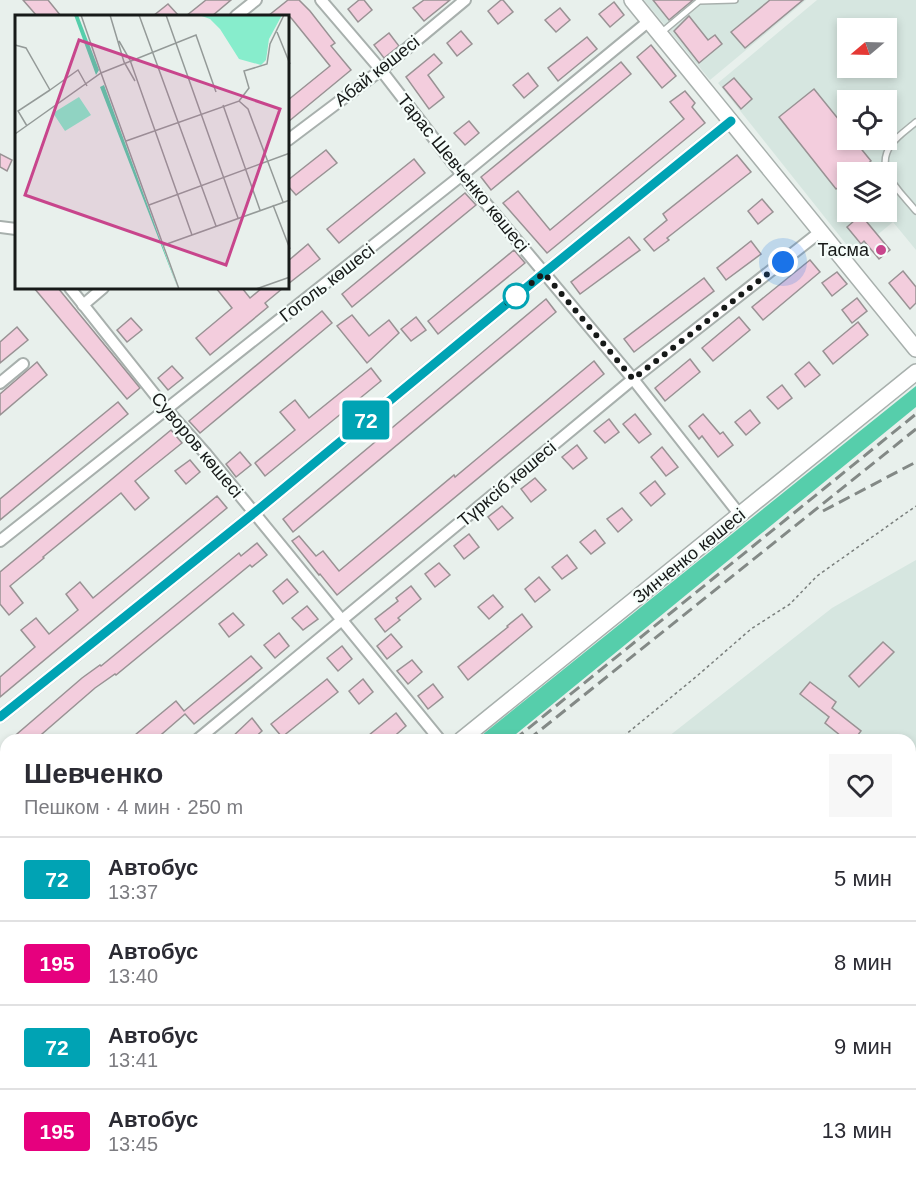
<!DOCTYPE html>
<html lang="ru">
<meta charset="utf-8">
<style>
body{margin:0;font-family:Helvetica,sans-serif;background:#f7f7f7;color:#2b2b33;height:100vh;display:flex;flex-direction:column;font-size:22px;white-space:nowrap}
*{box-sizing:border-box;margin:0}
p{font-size:20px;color:#7c7c81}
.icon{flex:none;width:33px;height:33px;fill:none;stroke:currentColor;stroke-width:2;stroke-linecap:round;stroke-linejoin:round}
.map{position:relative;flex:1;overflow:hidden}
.details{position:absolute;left:0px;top:734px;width:916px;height:452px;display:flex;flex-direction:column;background:#fff;border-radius:18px 18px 0 0;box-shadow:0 3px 9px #0003}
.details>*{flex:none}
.badge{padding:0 12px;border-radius:4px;font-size:21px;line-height:39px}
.needle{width:39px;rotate:251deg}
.tools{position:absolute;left:837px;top:18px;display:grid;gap:12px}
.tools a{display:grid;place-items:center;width:60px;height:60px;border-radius:0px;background:#fff;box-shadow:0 3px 9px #0003;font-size:30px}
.you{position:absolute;width:30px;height:30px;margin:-15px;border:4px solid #fff;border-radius:50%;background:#1a73e8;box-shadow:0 0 0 9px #1a73e833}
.map>.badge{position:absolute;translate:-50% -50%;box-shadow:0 0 0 3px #fff}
.round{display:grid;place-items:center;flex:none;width:63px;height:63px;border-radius:0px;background:#f7f7f7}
.headline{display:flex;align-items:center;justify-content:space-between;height:102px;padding:0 24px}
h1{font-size:28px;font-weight:700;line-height:45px}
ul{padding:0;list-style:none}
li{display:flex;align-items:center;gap:18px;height:84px;padding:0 24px;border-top:2px solid #e1e1e2}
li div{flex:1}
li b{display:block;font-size:22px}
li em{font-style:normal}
li .badge{min-width:66px;font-weight:700;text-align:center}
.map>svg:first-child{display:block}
.built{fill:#d6e6e0;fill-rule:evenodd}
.forest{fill:#56ceab}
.building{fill:#f3cddd;stroke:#999294;stroke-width:1.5}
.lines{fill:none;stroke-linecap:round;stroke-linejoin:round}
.lane-casing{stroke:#a8b0ad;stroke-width:8}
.street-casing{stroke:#a8b0ad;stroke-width:14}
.secondary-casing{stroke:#a8b0ad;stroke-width:18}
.path{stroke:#797e7c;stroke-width:1.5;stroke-dasharray:3 3;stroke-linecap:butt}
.lane{stroke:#fff;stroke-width:5}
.street{stroke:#fff;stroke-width:10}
.secondary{stroke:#fff;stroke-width:15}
.rail{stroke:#838986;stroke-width:3;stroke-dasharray:12 6;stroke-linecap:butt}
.line-casing{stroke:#fff;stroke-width:14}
.line{stroke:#00a3b4;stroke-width:9}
.walk{stroke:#171a19;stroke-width:6;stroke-dasharray:0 10.8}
.poi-dot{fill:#c8458c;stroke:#f5fdfa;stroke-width:2}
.stop-dot{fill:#fff;stroke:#00a3b4;stroke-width:3}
.labels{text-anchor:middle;stroke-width:4.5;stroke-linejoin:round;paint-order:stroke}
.street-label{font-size:18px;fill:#171a19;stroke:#f5fdfa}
.poi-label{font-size:18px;fill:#171a19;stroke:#f5fdfa;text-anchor:end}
.inset-road{fill:none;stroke:#949a98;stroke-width:1.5}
.view{fill:#c8458c;fill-opacity:0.15;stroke:#c8458c;stroke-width:3}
.inset-edge{fill:none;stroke:#171a19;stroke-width:3}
</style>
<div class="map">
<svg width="916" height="1184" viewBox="0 0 916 1184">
<rect width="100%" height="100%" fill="#e8f0ec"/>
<g class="built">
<path d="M644 0H806L710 80Z"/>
<path d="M817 0H916V250L893 222 854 254 718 83ZM848 28H886V68H848ZM848 100H886V140H848ZM848 172H886V212H848Z"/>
<path d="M916 560V1184H783L776 1179H910V740H664L832 608Z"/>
</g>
<g class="forest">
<path d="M916 386V407L510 739H477Z"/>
<path d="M6 1120V1150L0 1155V1125Z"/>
</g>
<g class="building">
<path d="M23 0H48L61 16H37Z"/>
<path d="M206 0H231L212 16H186Z"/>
<path d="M288 0H299L310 11 335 43 331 46 351 70 288 122V100L330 66 292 19 289 16H268Z"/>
<path d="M359 0H364L372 10 358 22 348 9Z"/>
<path d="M424 0H450L424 21 413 8Z"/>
<path d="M501 0H503L513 12 498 24 488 11Z"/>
<path d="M653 0H693L669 20Z"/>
<path d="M770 0H803L745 48 731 32Z"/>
<path d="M614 2 624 15 610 27 599 14Z"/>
<path d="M168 4 179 16H153Z"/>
<path d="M560 8 570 20 556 32 545 20Z"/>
<path d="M689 16 708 40 715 35 722 44 699 63 674 31Z"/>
<path d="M461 31 472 44 457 56 447 43Z"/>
<path d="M389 33 399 46 384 58 374 45Z"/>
<path d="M587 37 597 49 558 81 548 68Z"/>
<path d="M651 45 676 76 662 88 637 57Z"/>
<path d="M434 54 442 63 428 75 444 97 429 109 406 77Z"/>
<path d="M621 62 631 74 491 190 481 177Z"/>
<path d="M528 73 538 86 524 98 513 85Z"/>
<path d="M734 78 752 99 741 109 723 87Z"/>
<path d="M814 89 848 131V140H854L871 161 857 172H848V180L836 189 779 117Z"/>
<path d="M685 91 695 103 692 107 705 123 547 253 503 203 518 191 550 230 684 119 670 102Z"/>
<path d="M469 121 479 133 465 145 454 133Z"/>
<path d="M326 150 337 163 296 195 288 186V180Z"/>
<path d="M0 154 12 160 7 171 0 167Z"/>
<path d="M737 155 751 172 667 238 669 240 654 251 644 239 667 220 663 214Z"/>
<path d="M414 159 425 173 339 243 327 229Z"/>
<path d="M465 193 476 205 352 307 342 294Z"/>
<path d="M762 199 773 212 758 224 748 211Z"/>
<path d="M861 215 890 250 879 259 864 241 861 244 847 227Z"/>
<path d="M629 237 640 250 580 294 571 282Z"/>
<path d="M751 241 761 254 726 280 717 268Z"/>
<path d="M308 244 320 259 288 284V261Z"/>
<path d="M514 250 525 263 438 334 428 321Z"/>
<path d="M810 260 820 272 763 320 752 307Z"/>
<path d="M903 271 916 287V303L910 309 889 283Z"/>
<path d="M837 272 847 284 832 296 822 283Z"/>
<path d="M704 278 714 291 634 352 624 339Z"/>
<path d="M34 288H58L140 388 127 399Z"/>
<path d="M216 288H242L250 298 262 288H283L265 303 268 307 210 355 196 338 232 308Z"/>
<path d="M857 298 867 311 852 323 842 310Z"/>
<path d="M546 299 556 312 293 532 283 519Z"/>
<path d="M322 311 332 323 200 433 189 421Z"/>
<path d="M352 315 369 336 389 320 399 333 367 363 337 326Z"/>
<path d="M416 317 426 330 411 341 401 329Z"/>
<path d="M739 317 750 330 713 361 702 348Z"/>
<path d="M131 318 142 330 127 342 117 330Z"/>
<path d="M858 322 868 335 833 364 823 351Z"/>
<path d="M17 327 28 340 0 363V342Z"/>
<path d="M690 359 700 372 665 401 655 388Z"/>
<path d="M594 361 604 374 337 595 320 574 319 575 292 541 299 536 316 556 323 551 339 571 454 475 455 477 479 457Z"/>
<path d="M37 362 47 375 0 415V394Z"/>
<path d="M809 362 820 375 805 387 795 374Z"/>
<path d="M172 366 183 378 168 390 158 378Z"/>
<path d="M371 368 381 381 265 476 255 463 295 430 280 412 295 400 309 418Z"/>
<path d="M782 385 792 398 778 409 767 397Z"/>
<path d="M118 402 128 414 0 520V499Z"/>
<path d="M750 410 760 423 746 435 735 422Z"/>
<path d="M635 414 651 434 639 443 623 424Z"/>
<path d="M703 414 720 434 723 432 733 445 718 457 702 436 699 439 689 426Z"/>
<path d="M609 419 619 432 605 443 594 431Z"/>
<path d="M171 430 182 443 135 481 149 498 135 510 121 493 43 557 44 558 10 586 23 603 9 615 0 604V572Z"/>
<path d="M577 445 587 458 573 469 562 457Z"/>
<path d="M662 447 678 467 666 476 651 457Z"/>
<path d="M240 452 251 465 236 477 226 464Z"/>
<path d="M190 460 200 472 186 484 175 471Z"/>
<path d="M535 478 546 490 531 502 521 489Z"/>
<path d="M655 481 665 494 651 506 640 493Z"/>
<path d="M217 496 227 508 0 697V677L35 647 21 630 36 618 49 634 78 610 66 594 80 582 93 598Z"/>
<path d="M502 506 513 518 498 530 488 517Z"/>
<path d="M622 508 632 520 618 532 607 519Z"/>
<path d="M595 530 605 543 591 554 580 542Z"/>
<path d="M469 534 479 547 464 559 454 546Z"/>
<path d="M257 543 267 555 252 567 250 565 116 675 115 674 95 688 35 740H10L82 678 100 665 101 666 239 553 241 556Z"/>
<path d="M567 555 577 568 562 579 552 567Z"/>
<path d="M439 563 450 575 435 587 425 574Z"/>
<path d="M539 577 550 590 535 602 525 589Z"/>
<path d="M287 579 298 592 283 604 273 591Z"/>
<path d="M411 586 421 599 398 618 400 620 385 632 375 619 398 601 396 598Z"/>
<path d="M493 595 503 607 489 619 478 607Z"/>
<path d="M307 606 318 619 303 630 292 618Z"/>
<path d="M233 613 244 625 229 637 219 624Z"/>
<path d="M522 614 532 627 468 680 458 667 508 627 507 626Z"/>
<path d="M279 633 289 646 275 658 264 645Z"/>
<path d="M391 634 402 647 387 659 377 646Z"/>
<path d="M883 642 894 652 859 687 849 676Z"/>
<path d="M342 646 352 659 338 671 327 658Z"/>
<path d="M251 656 262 668 194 724 185 714 155 740H129L176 701 184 711Z"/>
<path d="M412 660 422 672 408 684 397 671Z"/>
<path d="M327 679 338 692 282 737 271 724Z"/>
<path d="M363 679 373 692 359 704 349 691Z"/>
<path d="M810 682 836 702 832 708 861 731 854 740H846L825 723 829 717 800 694Z"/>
<path d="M433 684 443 697 428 709 418 696Z"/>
<path d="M396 713 406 726 390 740H363Z"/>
<path d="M252 718 262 731 252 740H229Z"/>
</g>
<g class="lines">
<defs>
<g id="lane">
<path d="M662 32 699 1 735 0"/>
<path d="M916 122C908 129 897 136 891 145 873 170 901 192 916 211"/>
<path d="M70 1184 77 1179"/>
<path d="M78 1184 81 1179"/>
<path d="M596 1184 600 1179"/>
<path d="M822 1184 825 1179"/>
</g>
<g id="street">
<path d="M321 0 381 70 462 175 633 379 740 515"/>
<path d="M236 16 256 0"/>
<path d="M288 140 381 70 465 0"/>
<path d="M0 227 16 229"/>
<path d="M70 288 167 410 206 454 440 740"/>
<path d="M83 305 103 288"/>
<path d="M0 383 23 364"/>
<path d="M0 541 462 175 649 21"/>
<path d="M0 717 254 513 544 273 731 121"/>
<path d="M197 740 633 379 820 232"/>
<path d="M0 863 6 870"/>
<path d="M0 887 6 882"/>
<path d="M0 934 6 929"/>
</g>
<g id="secondary">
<path d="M632 0 916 349"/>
<path d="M461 740 916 372"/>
<path d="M0 1110 6 1106"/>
<path d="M213 1179 220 1184"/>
<path d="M392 1179 399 1184"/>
</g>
</defs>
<use href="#lane" class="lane-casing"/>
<use href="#street" class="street-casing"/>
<use href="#secondary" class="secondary-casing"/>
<g class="path">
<path d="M619 740 697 676 751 629 790 604 817 576 916 506"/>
<path d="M336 1179 343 1184"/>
<path d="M413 1179 420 1184"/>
</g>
<use href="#lane" class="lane"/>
<use href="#street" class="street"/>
<use href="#secondary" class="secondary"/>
<g class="rail">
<path d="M823 511 916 462"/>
<path d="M514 740 916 414"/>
<path d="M528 740 916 429"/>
<path d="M0 1164 6 1159"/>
<path d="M0 1176 6 1171"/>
</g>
</g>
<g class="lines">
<defs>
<path id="line" d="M0 717 254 513 544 273 731 121"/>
</defs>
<use href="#line" class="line-casing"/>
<use href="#line" class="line"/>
<path class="walk" d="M516 296 507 303 544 273 633 379 783 262"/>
</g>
<circle class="poi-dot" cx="881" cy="250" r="6"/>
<circle class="stop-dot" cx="516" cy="296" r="12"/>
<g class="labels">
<g class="street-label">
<text transform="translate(377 71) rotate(-38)" y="6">Абай көшесі</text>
<text transform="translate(463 173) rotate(51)" y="6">Тарас Шевченко көшесі</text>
<text transform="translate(327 283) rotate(-38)" y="6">Гоголь көшесі</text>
<text transform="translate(197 445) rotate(50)" y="6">Суворов көшесі</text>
<text transform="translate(507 484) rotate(-40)" y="6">Түрксіб көшесі</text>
<text transform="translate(689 556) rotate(-39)" y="6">Зинченко көшесі</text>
</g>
<g class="poi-label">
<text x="869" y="256">Тасма</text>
</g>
</g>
<g transform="translate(15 15)">
<rect width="274" height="274" fill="#e8f0ec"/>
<path d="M184 0H267L254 24 251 45 246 50 224 44 205 14 195 4ZM64 82 76 100 50 116 38 98Z" fill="#87edcc"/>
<path d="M59 0H63L84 55 81 60ZM89 70 163 274 85 72Z" fill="#56ceab"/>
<path class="inset-road" d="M66 0 86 58 181 20 201 77M95 0 109 47 120 66M124 0 201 211M151 0 223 203M262 17 275 49M104 26 115 45 177 220M0 30 11 33 35 75 63 55 72 71M224 86 234 73 229 56 252 49 255 29 269 0M208 90 245 195M12 111 3 96 35 75M0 119 86 58 164 274M111 126 224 86 233 94 268 187M134 190 275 138M258 190 275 234M149 230 275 185M241 274 275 262"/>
<path class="view" d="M64 25 265 94 211 250 10 180Z"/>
<rect width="274" height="274" class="inset-edge"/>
</g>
</svg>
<div class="tools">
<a><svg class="needle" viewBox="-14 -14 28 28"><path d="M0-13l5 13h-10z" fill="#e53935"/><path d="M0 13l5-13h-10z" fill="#7c7c81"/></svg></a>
<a><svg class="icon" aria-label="locate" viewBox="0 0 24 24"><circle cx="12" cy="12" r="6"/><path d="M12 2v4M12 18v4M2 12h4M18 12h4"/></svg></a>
<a><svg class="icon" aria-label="layers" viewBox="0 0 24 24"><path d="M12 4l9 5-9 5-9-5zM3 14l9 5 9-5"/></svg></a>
</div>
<div class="you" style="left:783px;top:262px"></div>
<b class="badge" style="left:366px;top:420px;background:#00a3b4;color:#fff">72</b>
<section class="details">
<div class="headline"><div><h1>Шевченко</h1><p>Пешком · 4 мин · 250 m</p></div><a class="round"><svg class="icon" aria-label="heart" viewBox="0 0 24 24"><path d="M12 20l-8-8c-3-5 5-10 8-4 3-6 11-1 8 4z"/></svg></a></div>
<ul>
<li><span class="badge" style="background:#00a3b4;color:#fff">72</span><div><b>Автобус</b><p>13:37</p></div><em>5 мин</em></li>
<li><span class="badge" style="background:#e6007e;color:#fff">195</span><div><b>Автобус</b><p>13:40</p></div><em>8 мин</em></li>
<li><span class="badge" style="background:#00a3b4;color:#fff">72</span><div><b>Автобус</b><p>13:41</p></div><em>9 мин</em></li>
<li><span class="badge" style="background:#e6007e;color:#fff">195</span><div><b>Автобус</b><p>13:45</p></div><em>13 мин</em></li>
</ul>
</section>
</div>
